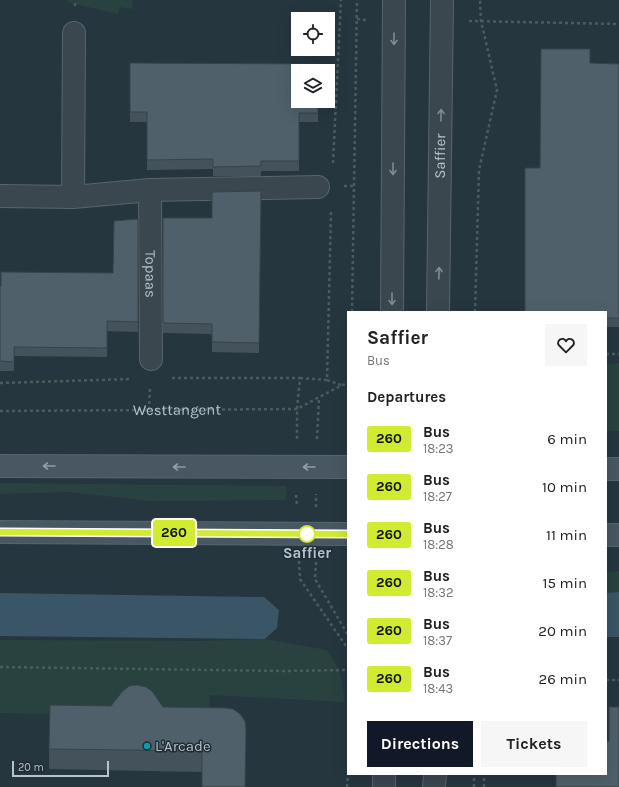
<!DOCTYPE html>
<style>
body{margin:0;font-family:Karla,sans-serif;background:#f6f6f6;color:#202124;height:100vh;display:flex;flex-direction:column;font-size:15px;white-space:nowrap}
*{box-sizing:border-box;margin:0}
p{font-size:13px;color:#757577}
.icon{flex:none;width:22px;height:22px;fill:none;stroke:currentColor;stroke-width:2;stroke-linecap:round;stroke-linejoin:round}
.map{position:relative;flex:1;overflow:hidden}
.drawer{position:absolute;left:347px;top:311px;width:260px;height:464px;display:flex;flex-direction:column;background:#fff;border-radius:0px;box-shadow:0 4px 16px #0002}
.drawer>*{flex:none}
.badge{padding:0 8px;border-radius:3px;font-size:14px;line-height:26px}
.buttons{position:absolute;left:291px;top:12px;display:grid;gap:8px}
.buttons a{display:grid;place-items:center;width:44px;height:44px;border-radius:0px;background:#fff;box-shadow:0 4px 16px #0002;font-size:20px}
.scale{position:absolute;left:12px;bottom:10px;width:97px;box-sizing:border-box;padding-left:4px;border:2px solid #b7c2ca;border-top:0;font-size:11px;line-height:14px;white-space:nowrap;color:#b7c2ca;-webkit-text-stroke:3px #1f2c35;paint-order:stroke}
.map>.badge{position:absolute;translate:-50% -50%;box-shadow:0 0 0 2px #fff}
h2{padding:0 20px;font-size:15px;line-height:36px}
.round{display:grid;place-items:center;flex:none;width:42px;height:42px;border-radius:0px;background:#f6f6f6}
.overview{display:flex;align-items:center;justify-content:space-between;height:68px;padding:0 20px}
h1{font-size:19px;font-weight:700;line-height:30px}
.action{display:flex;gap:8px;margin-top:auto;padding:8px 20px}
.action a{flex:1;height:46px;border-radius:0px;background:#111827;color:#fff;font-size:16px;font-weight:700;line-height:46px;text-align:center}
.action a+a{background:#f6f6f6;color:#202124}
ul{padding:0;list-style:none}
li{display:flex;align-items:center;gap:12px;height:48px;padding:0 20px}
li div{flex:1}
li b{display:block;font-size:15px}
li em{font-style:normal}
li .badge{min-width:44px;font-weight:700;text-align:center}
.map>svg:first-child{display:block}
.green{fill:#29423f}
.water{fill:#3a5566}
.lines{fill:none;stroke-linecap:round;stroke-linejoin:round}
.minor-casing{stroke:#58656d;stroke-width:24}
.tertiary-casing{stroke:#58656d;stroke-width:24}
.secondary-casing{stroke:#58656d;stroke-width:24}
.path{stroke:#485e5d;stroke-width:2.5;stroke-dasharray:3 3;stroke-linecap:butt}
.minor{stroke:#3a474f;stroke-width:22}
.tertiary{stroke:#3a474f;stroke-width:22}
.secondary{stroke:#485762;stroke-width:22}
.wall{fill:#44535b}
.building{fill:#4f606a;stroke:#37434a}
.oneway{stroke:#7f8b93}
.oneway2{stroke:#909da6}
.line-casing{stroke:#fff;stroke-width:9}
.line{stroke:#d1ea32;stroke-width:6}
.stop-dot{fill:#fff;stroke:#d1ea32;stroke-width:2}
.culture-dot{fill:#0f9aa8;stroke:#1f2c35;stroke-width:1.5}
.labels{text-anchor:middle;stroke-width:3;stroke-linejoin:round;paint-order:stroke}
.street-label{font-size:15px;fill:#b7c2ca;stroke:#1f2c35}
.stop-label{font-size:15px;font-weight:bold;fill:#b7c2ca;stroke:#1f2c35}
.poi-label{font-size:15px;fill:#b7c2ca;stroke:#1f2c35;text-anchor:start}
</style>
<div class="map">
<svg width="619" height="787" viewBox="0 0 619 787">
<rect width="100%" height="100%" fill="#26363f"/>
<g class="green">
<path d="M67 0H132L133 9 119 7 118 14 67 2Z"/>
<path d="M619 363V431H606V364Z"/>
<path d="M0 483 286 486V500L151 501 68 492 0 494Z"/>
<path d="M619 571V592L606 593V572Z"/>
<path d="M265 639 327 650 340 672 345 702 210 695 208 719 108 714H40L0 713V640L202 641Z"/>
</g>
<g class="water">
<path d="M619 592V637H606V593Z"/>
<path d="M0 593 264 597 279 610 277 628 265 639 0 636Z"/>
</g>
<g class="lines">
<defs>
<g id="minor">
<path id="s2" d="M150 190 151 359"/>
<path d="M0 196 73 197 150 190 318 187"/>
<path d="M73 197 74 33"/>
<path d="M384 787V774"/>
<path d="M434 787 435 774"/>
</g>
<g id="tertiary">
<path d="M392 312 394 0"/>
<path id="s3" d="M438 312 442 0"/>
</g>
<g id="secondary">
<path d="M0 466 348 467"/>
<path d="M606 469H619"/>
<path d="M0 532 348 534"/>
<path d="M606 535H619"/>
</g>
</defs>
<use href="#minor" class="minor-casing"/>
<use href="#tertiary" class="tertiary-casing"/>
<use href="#secondary" class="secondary-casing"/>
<g class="path">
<path d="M75 6V0"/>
<path d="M357 19 366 20"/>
<path d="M469 21 619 24"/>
<path d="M333 163 341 0"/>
<path d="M344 186H354"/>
<path d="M352 312 357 0"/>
<path d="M475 312 479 170 497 90 481 21 480 0"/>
<path d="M606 354H619"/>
<path d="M172 378H300L297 409V440"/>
<path d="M300 378 327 380 331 212"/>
<path d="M327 380 341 385"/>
<path d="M0 383 131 379"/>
<path d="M149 410 150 387"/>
<path id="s1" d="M0 411 297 409 342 385 348 384"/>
<path d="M317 439 319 398"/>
<path d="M296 495 297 506"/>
<path d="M316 507V494"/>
<path d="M299 561 300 579 348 649"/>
<path d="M316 562 315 579 348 635"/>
<path d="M0 667 283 671 348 670"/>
<path d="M606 680H619"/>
<path d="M347 787 348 774"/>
<path d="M474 787V774"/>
<path d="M484 787V774"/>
</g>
<use href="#minor" class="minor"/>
<use href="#tertiary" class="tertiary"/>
<use href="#secondary" class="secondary"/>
</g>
<g class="wall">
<path d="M130 63 318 101V122H299V171H261V176H213V169L147 170V122H130Z"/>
<path d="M590 63 619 64V327H606V312Z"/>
<path d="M261 191 259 353 212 352V334L163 333V218H212Z"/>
<path d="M138 219V332L107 331V357L14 356V371H0V286L113 273Z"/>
<path d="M163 707 225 708 202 772 49 769V749Z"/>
</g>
<g class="building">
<path d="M541 49H590V63L619 64V318H606V312H525V168H540Z"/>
<path d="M130 63 318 64V71H298V101H318V113H299V161H261V166L213 167V159L147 160V112H130Z"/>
<path d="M261 191 259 343 212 342V324L163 323V218H212V192Z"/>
<path d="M138 219V322L107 321V348L14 347V362L0 361V286H1V272L113 273 114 221Z"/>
<path d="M137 685 146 687 152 691 163 707 225 708 233 709 240 714 245 721 246 730 245 787H202V751L49 749 50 705 111 706 122 692 129 686Z"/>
<path d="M609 707H619V787H556V774H606V741H609Z"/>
</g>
<defs><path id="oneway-shaft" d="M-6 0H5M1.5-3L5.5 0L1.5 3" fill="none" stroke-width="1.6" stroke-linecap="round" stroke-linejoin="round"/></defs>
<g class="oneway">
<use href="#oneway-shaft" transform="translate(394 39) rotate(90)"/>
<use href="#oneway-shaft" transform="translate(441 115) rotate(-89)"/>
<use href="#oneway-shaft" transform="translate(393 169) rotate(90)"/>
<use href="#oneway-shaft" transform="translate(439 273) rotate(-89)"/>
<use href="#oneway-shaft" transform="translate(392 299) rotate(90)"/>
</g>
<g class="oneway2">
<use href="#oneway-shaft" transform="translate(49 466) rotate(-180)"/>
<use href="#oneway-shaft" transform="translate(179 467) rotate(-180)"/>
<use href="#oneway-shaft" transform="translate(309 467) rotate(-180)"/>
</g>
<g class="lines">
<defs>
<path id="line" d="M0 532 348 534"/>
</defs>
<use href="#line" class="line-casing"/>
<use href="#line" class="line"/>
</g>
<circle class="stop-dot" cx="307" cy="534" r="8"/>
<circle class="culture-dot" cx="147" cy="746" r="4"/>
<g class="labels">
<g class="street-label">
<text dy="5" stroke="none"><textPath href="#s3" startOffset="156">Saffier</textPath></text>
<text dy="5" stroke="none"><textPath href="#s2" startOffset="84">Topaas</textPath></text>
<text dy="5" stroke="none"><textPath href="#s1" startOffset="177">Westtangent</textPath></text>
</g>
<g class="stop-label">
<text x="307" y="558">Saffier</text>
</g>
<g class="poi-label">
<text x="155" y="751">L'Arcade</text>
</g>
</g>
</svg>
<div class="buttons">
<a><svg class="icon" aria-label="locate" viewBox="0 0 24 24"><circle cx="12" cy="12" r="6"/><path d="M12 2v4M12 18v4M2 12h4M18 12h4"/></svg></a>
<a><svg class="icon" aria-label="layers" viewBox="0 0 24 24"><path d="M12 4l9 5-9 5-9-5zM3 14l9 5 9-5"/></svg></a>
</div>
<div class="scale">20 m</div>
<b class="badge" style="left:174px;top:533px;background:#d1ea32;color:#111">260</b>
<section class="drawer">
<div class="overview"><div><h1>Saffier</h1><p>Bus</p></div><a class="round"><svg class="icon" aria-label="heart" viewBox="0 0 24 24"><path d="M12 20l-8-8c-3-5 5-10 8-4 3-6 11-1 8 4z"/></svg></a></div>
<h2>Departures</h2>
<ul>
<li><span class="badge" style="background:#d1ea32;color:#111">260</span><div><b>Bus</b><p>18:23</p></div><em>6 min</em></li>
<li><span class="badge" style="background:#d1ea32;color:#111">260</span><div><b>Bus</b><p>18:27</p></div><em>10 min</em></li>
<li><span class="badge" style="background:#d1ea32;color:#111">260</span><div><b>Bus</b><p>18:28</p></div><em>11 min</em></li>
<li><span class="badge" style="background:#d1ea32;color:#111">260</span><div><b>Bus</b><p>18:32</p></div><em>15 min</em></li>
<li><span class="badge" style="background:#d1ea32;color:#111">260</span><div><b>Bus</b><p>18:37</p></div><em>20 min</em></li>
<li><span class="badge" style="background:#d1ea32;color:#111">260</span><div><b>Bus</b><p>18:43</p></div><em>26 min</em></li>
</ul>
<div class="action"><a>Directions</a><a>Tickets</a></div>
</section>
</div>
